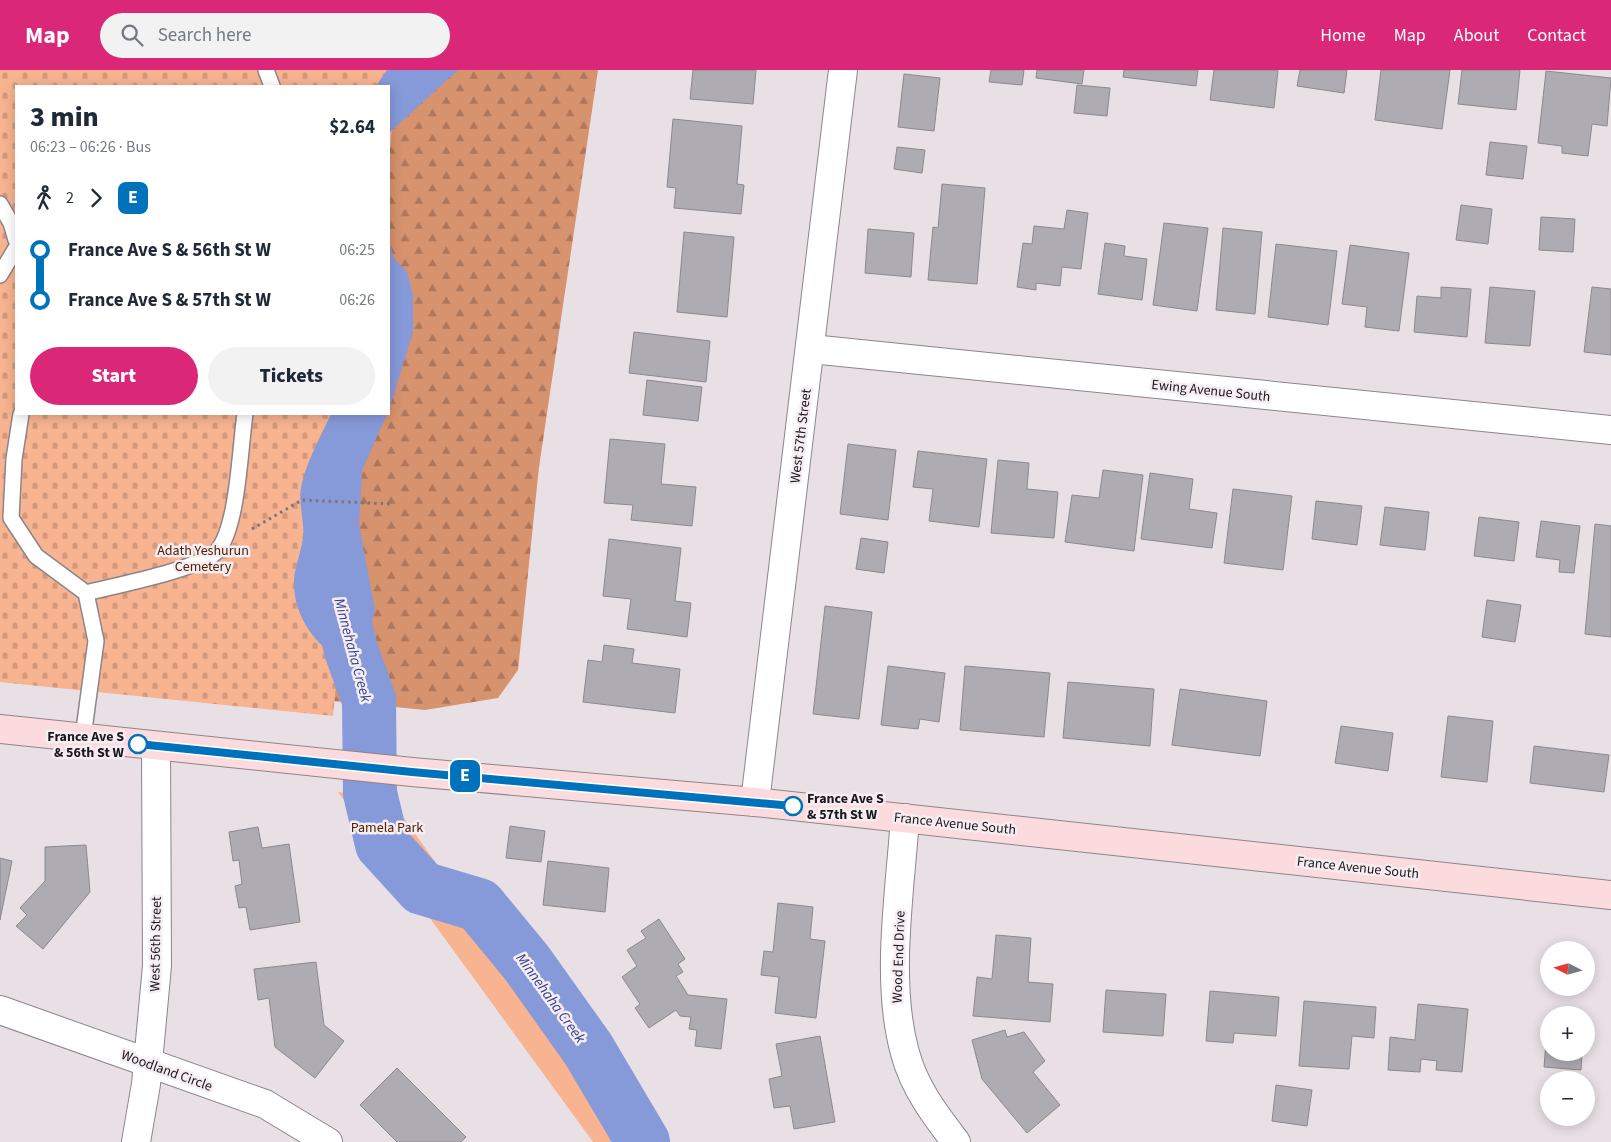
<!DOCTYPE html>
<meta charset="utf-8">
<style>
body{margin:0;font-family:"Source Sans 3",sans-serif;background:#f2f2f3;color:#1f2937;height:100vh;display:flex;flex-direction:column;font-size:19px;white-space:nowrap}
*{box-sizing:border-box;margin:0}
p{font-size:16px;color:#747a83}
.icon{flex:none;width:28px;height:28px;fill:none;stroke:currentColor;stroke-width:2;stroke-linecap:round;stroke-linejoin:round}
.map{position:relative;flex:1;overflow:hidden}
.panel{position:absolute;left:15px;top:15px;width:375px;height:330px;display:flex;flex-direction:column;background:#fff;border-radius:0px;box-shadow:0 2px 12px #0003}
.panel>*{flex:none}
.badge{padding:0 10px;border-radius:8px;font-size:18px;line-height:32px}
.needle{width:32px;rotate:276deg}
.fabs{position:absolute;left:1540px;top:871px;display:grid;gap:10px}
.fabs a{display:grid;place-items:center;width:55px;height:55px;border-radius:50%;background:#fff;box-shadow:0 2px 12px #0003;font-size:25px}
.map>.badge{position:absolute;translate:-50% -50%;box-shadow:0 0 0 2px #fff}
.legs{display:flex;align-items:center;gap:8px;height:55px;padding:0 15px;font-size:16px}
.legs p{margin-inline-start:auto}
.summary{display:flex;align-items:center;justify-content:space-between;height:85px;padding:0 15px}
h1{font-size:28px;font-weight:800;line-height:38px}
.primary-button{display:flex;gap:10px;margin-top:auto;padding:10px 15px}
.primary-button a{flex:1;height:58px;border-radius:30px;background:#db2777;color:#fff;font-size:20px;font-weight:800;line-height:58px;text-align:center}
.primary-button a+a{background:#f2f2f3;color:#1f2937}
ul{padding:0 15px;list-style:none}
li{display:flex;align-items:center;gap:18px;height:50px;font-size:19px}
li i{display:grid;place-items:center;width:8px;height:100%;margin:0 6px;background:currentColor}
li i::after{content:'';width:12px;height:12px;margin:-6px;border:4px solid;border-radius:50%;background:#fff}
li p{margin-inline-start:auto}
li:first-child i{background:linear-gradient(#0000 50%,currentColor 0)}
li:last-child i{background:linear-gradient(currentColor 50%,#0000 0)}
header{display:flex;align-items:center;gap:30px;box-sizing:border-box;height:70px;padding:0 25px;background:#db2777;color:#fff}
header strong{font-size:24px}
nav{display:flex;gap:28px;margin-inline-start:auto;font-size:18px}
.search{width:350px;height:45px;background:#f2f2f3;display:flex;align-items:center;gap:12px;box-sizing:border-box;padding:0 18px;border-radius:28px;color:#747a83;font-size:19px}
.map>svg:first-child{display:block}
.forest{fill:url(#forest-firs)}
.cemetery{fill:url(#cemetery-stones)}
.park{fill:#f8b390}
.water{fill:#8699d9}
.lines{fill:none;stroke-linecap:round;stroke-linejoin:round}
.river{stroke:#8699d9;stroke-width:54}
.building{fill:#afabb3;stroke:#8b8890}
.lane-casing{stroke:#8d858a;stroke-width:18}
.street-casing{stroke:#8d858a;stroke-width:30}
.secondary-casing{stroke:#8d858a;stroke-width:30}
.path{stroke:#7b7579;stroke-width:3;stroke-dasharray:2.5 4;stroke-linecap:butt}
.lane{stroke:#fff;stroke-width:15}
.street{stroke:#fff;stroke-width:28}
.secondary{stroke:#fcdbde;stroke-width:28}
.line-1-casing{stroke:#fff;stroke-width:11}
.line-1{stroke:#0072bc;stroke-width:8}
.stop-1-dot{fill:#fff;stroke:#0072bc;stroke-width:2.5}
.labels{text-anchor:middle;stroke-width:5;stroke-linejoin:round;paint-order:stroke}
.street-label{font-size:14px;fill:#1b181a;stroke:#f6edf3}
.park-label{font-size:14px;fill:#4e2206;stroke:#f6edf3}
.stop-label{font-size:14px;font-weight:bold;fill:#1b181a;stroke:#f6edf3;text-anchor:end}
.water-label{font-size:15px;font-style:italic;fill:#32418e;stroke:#f6edf3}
</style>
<header>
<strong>Map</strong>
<div class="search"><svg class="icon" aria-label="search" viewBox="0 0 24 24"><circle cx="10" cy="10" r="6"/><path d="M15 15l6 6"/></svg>Search here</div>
<nav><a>Home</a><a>Map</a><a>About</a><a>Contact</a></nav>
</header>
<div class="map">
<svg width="1611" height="1072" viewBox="0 0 1611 1072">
<defs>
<pattern id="forest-firs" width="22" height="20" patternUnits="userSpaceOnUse" patternTransform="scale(1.25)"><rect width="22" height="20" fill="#d7926e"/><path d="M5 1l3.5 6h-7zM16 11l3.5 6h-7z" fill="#ae765a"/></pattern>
<pattern id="cemetery-stones" width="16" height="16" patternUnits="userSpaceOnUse" patternTransform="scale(1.25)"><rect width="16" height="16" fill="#f8b390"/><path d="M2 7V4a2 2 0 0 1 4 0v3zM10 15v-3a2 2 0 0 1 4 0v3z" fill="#d4997c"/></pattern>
</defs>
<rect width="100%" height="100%" fill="#e9e0e6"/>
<path class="forest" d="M179 0H598L539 397 518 600 498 628 425 640 273 625 203 344H389V16Z"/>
<path class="cemetery" d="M0 0H398L389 89V16H16V344H363L333 646 0 612Z"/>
<path class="park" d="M338 722 391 730 635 1072H593Z"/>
<g class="water">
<path d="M387 0H458L389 63V16H376Z"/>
<path d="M389 168 393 187 407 202 413 226V262L389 340Z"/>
<path d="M331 344H387L362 400 359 455 375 540 363 580 344 595C316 573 293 548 294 510 295 496 301 482 303 468 305 452 298 434 301 418 306 392 320 368 331 344Z"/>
</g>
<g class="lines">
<path class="river" d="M336 516 351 580 369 630 370 723 382 774 422 818 479 835 526 892 588 979 643 1072"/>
</g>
<g class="building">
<path d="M693 0H756L753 34 690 29Z"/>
<path d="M991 0H1024L1022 15 989 12Z"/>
<path d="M1037 0H1084L1082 14 1036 8Z"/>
<path d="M1124 0H1198L1196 16 1123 7Z"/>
<path d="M1214 0H1278L1274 38 1210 30Z"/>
<path d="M1300 0H1347L1344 23 1297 16Z"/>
<path d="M1381 0H1450L1442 59 1375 50Z"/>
<path d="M1462 0H1520L1516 40 1458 34Z"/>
<path d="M1546 1 1611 8 1607 56 1592 54 1588 86 1562 83V76L1538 73Z"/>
<path d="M904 4 940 8 934 61 898 57Z"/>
<path d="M1077 15 1110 18 1107 46 1074 43Z"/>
<path d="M673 49 742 56 737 114 744 115 741 144 674 138 676 118 667 117Z"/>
<path d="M1490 72 1527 76 1523 109 1486 105Z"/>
<path d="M897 77 925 80 922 103 894 99Z"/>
<path d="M942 114 985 118 977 214 928 210 933 157 938 158Z"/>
<path d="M1461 135 1492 139 1488 174 1456 170Z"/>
<path d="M1067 140 1088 143 1081 199 1062 197 1060 216 1036 213V220L1017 217 1023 173 1032 174 1034 156 1064 159Z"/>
<path d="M1541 147 1575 149 1573 182 1539 180Z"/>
<path d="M1164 153 1208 158 1197 241 1153 235Z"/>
<path d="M1223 158 1262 162 1255 244 1216 240Z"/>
<path d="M868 159 914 163 911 207 865 203Z"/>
<path d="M684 162 734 167 727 247 677 242Z"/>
<path d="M1105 173 1125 176 1124 186 1147 189 1142 230 1098 224Z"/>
<path d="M1276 174 1337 181 1328 255 1268 247Z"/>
<path d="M1350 175 1409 183 1399 261 1365 257 1367 237 1342 234Z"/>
<path d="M1441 217 1471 219 1467 267 1414 262 1417 226 1441 228Z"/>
<path d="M1490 217 1535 221 1530 276 1485 273Z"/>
<path d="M1592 217 1611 219V285L1584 282Z"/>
<path d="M634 262 710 271 706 312 629 303Z"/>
<path d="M647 310 702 317 698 351 643 345Z"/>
<path d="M610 369 665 374 661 414 696 417 692 456 631 450 633 435 604 433Z"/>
<path d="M848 374 896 380 888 450 840 444Z"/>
<path d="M918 381 987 389 979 457 929 451 933 419 913 417Z"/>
<path d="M998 390 1029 393 1027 419 1058 422 1054 468 991 463Z"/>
<path d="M1103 400 1143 405 1134 481 1065 472 1072 425 1099 428Z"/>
<path d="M1150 403 1193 409 1189 439 1217 443 1212 478 1141 469Z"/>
<path d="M1233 419 1292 426 1283 500 1224 493Z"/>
<path d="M1316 431 1362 436 1357 475 1312 469Z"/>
<path d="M1385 437 1429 442 1425 480 1380 475Z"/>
<path d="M1479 447 1519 452 1514 491 1474 486Z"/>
<path d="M1541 451 1580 456 1574 503 1559 502 1560 490 1536 487Z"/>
<path d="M1595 454 1611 456V567L1585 564Z"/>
<path d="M861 468 888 472 884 503 856 499Z"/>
<path d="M609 469 681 478 675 531 691 533 687 567 627 559 631 529 603 526Z"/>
<path d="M1487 530 1521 535 1515 572 1482 567Z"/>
<path d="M825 536 872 542 859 649 813 644Z"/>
<path d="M604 575 634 579 632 593 680 599 675 643 583 632 588 590 602 592Z"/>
<path d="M888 596 945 603 939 652 920 649 918 659 881 655Z"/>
<path d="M965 596 1050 603 1044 667 960 660Z"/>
<path d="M1068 612 1154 619 1150 676 1063 668Z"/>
<path d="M1180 619 1267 631 1260 686 1172 675Z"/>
<path d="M1448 646 1493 651 1487 712 1441 707Z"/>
<path d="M1341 656 1393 663 1388 701 1335 693Z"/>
<path d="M1534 676 1609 685 1604 722 1530 713Z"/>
<path d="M510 756 545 761 541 792 506 788Z"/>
<path d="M258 757 262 778 289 774 300 852 250 860 246 837 239 838 235 816 242 814 239 790 233 791 229 762Z"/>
<path d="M86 775 90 822 43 879 16 856 27 845 20 838 45 811V777Z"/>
<path d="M0 788 12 791 0 850Z"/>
<path d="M548 791 609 798 605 842 543 835Z"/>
<path d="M778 833 813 837 810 869 825 871 816 948 775 943 779 907 761 905 764 881 773 882Z"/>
<path d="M659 849 685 889 678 894 683 902 676 906 688 925 727 929 721 979 695 976 697 960 689 959 691 947 680 946 676 940 649 958 635 938 640 934 622 907 637 896 627 880 646 868 641 861Z"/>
<path d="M996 865 1031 868 1028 912 1053 914 1050 952 973 946 977 907 992 909Z"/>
<path d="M316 892 324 955 344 971 315 1008 275 977 269 928 258 930 254 899Z"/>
<path d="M1106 920 1166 924 1163 966 1103 962Z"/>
<path d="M1210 921 1279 927 1276 966 1234 963 1233 973 1206 971Z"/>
<path d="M1304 931 1376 937 1374 968 1352 966 1349 999 1299 996Z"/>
<path d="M1418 934 1468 939 1462 1002 1436 1000 1437 991 1421 989 1420 1002 1388 1000 1390 967 1415 970Z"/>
<path d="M1548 948 1549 982H1582L1581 1000 1544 997Z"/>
<path d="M1005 960 1007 967 1024 962 1045 991 1033 1002 1060 1035 1027 1063 982 1009 972 970Z"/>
<path d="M820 966 835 1052 794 1059 790 1036 774 1038 769 1009 782 1006 776 974Z"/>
<path d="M397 998 466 1067 461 1072H397L360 1035Z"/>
<path d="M1276 1015 1312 1020 1307 1056 1272 1051Z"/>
</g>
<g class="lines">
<defs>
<g id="lane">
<path d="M266 0 272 16"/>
<path d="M0 134 11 153 16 170"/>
<path d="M0 205 16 178"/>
<path d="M21 344 14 389 11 448 36 486 86 523 96 571 83 667"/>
<path d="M86 523C113 516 201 499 217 481 238 458 240 377 245 344"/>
</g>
<g id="street">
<path d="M811 279 1611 360"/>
<path d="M755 732 843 0"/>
<path d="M905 748C900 822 885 911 905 983 914 1017 935 1045 956 1072"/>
<path d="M0 940 265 1034 328 1072"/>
<path d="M136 1072 146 1014 157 896 156 676"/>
</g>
<path id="secondary" d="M0 659 412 702 755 732 1611 825"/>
</defs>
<use href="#lane" class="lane-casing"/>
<use href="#street" class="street-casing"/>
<use href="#secondary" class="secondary-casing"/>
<path class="path" d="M252 459 302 430 392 434"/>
<use href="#lane" class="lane"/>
<use href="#street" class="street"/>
<use href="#secondary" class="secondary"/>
</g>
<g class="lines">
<defs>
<path id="line-1" d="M138 674 412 702 793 736"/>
</defs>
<use href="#line-1" class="line-1-casing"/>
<use href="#line-1" class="line-1"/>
</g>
<g class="stop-1-dot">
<circle cx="138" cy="674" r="9"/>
<circle cx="793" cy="736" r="9"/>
</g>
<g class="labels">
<g class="street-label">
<text transform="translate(1211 320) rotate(6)" y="5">Ewing Avenue South</text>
<text transform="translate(800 366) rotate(-83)" y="5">West 57th Street</text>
<text transform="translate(955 753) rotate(6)" y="5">France Avenue South</text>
<text transform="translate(1358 797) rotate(6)" y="5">France Avenue South</text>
<text transform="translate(155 874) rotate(-89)" y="5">West 56th Street</text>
<text transform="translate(898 887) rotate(-88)" y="5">Wood End Drive</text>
<text transform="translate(167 1000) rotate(20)" y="5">Woodland Circle</text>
</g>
<g class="park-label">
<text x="203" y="485">Adath Yeshurun<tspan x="203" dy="16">Cemetery</tspan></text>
<text x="387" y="762">Pamela Park</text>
</g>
<g class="stop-label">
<text x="124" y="671">France Ave S<tspan x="124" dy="16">&amp; 56th St W</tspan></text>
<text x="807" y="733" text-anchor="start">France Ave S<tspan x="807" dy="16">&amp; 57th St W</tspan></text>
</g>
<g class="water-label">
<text transform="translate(353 580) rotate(75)" y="5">Minnehaha Creek</text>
<text transform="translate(551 928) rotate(54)" y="5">Minnehaha Creek</text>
</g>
</g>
</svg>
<div class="fabs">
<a><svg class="needle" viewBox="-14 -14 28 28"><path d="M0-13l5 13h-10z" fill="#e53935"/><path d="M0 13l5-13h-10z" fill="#747a83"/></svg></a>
<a>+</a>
<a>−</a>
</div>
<b class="badge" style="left:465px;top:706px;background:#0072bc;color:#fff">E</b>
<section class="panel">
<div class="summary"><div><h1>3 min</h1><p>06:23 – 06:26 · Bus</p></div><b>$2.64</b></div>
<div class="legs"><svg class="icon" aria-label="walk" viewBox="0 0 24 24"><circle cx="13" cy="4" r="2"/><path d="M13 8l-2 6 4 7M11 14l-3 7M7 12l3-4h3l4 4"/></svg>2<svg class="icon" aria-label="forward" viewBox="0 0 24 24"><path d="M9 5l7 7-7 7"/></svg><b class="badge" style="background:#0072bc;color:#fff">E</b></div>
<ul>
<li><i style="color:#0072bc"></i><b>France Ave S &amp; 56th St W</b><p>06:25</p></li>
<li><i style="color:#0072bc"></i><b>France Ave S &amp; 57th St W</b><p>06:26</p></li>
</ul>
<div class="primary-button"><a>Start</a><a>Tickets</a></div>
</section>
</div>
